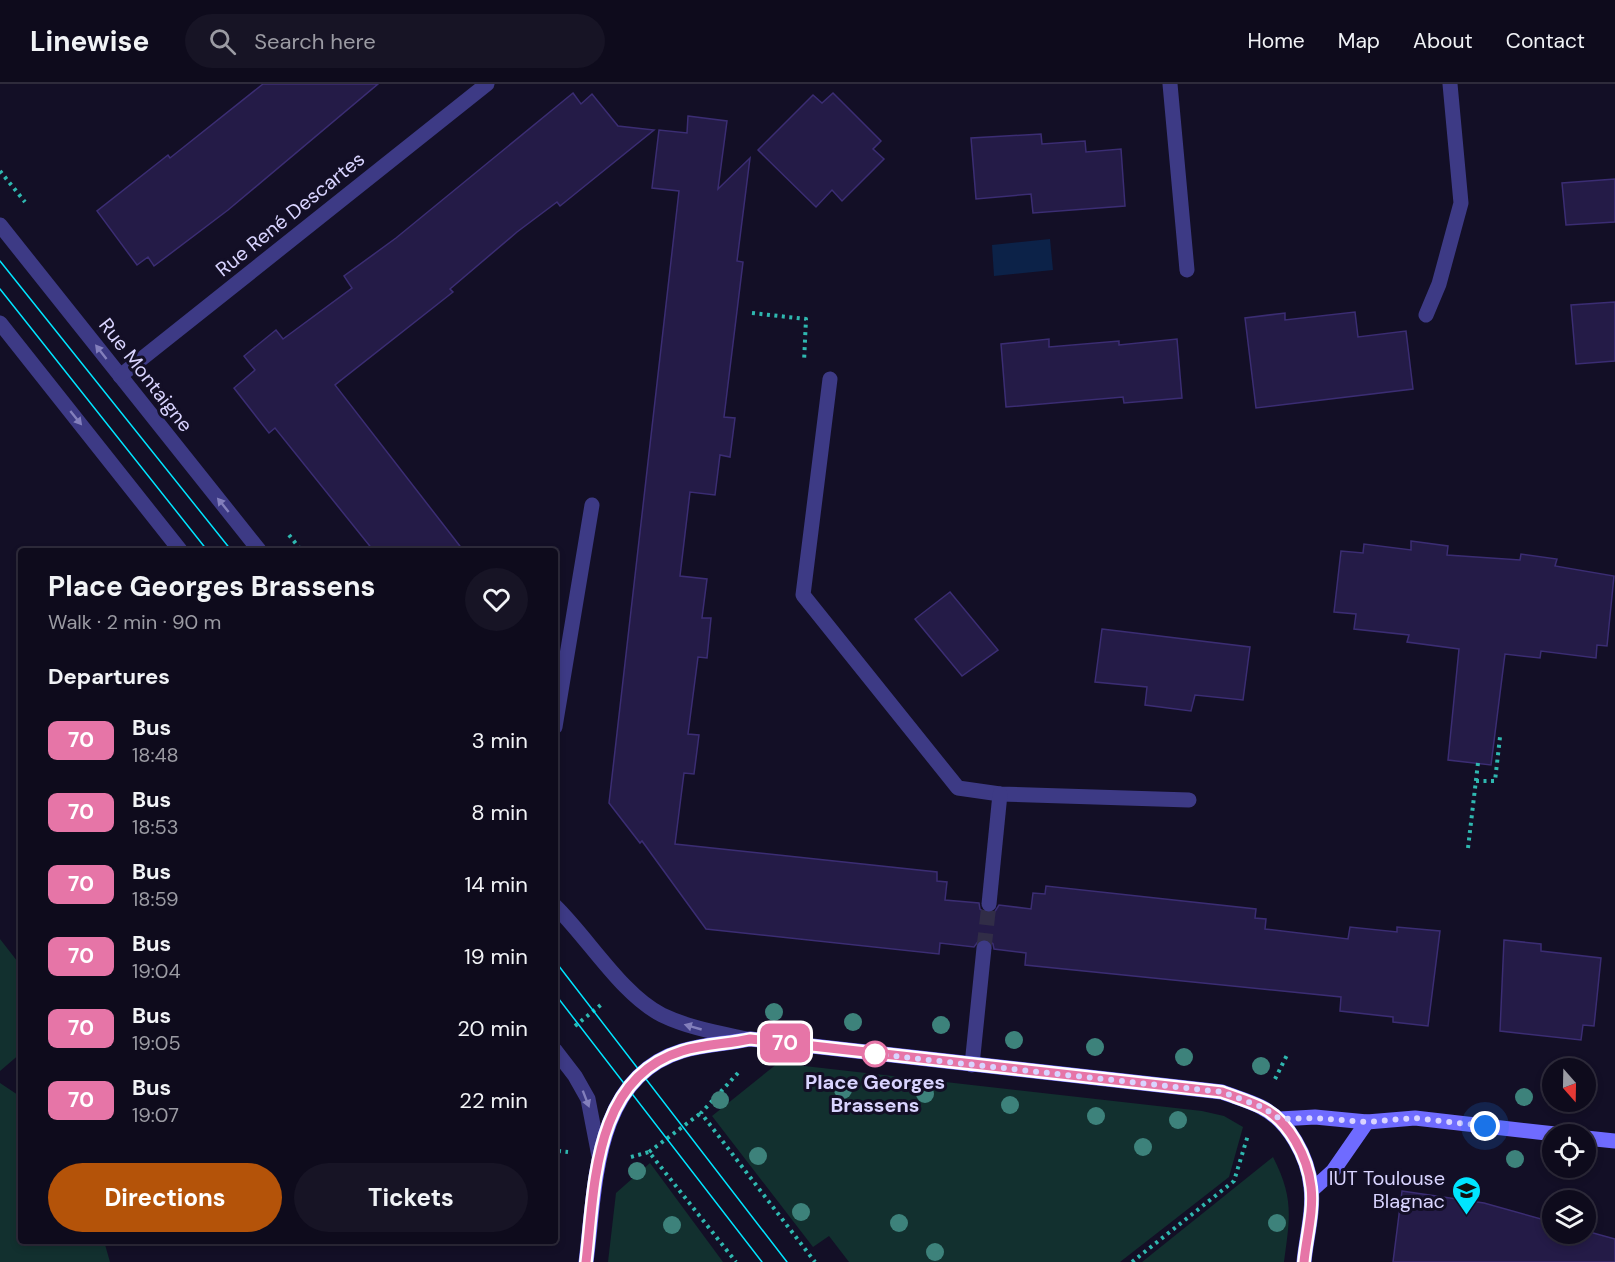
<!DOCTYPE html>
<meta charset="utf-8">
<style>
body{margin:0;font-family:"DM Sans",sans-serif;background:#171425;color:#f1f3f6;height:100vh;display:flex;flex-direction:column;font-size:22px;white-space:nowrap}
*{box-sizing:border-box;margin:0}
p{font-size:20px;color:#9b9ba3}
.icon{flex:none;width:33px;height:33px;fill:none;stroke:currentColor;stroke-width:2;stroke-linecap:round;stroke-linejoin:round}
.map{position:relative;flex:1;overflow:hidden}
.panel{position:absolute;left:18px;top:464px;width:540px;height:696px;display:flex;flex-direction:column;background:#0e0b1c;border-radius:6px;box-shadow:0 3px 9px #0003,0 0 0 2px #2e2b3b}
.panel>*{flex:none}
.badge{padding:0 12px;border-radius:9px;font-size:21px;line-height:39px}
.needle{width:39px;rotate:160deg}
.tools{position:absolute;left:1542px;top:974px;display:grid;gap:12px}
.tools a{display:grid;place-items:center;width:54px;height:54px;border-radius:50%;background:#0e0b1c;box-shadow:0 3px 9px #0003,0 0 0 2px #2e2b3b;font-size:30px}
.you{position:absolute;width:30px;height:30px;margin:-15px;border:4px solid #fff;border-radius:50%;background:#1a73e8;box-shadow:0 0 0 9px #1a73e833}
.map>.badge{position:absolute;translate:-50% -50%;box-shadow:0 0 0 3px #fff}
h2{padding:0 30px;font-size:22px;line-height:54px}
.round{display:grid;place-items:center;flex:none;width:63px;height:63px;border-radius:32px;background:#171425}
.headline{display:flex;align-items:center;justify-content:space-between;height:102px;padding:0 30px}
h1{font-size:28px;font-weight:700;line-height:45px}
.action{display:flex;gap:12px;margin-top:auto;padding:12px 30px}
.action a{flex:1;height:69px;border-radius:36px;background:#b45309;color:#fff;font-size:24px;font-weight:700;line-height:69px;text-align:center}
.action a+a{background:#171425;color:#f1f3f6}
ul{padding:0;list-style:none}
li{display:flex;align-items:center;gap:18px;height:72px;padding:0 30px}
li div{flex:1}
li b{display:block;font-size:22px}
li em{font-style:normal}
li .badge{min-width:66px;font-weight:700;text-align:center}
header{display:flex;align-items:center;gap:36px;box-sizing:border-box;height:84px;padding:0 30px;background:#0e0b1c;border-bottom:2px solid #2e2b3b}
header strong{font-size:28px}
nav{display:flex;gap:33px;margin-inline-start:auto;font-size:21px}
.search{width:420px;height:54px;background:#171425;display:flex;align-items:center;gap:15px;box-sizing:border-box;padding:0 21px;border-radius:33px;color:#9b9ba3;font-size:22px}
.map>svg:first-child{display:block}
.green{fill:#12302f}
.water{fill:#0c2248}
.building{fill:#241b47;stroke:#3b2d73;stroke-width:1.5}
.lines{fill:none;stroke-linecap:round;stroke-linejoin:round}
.street-tunnel{stroke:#312d47;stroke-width:15;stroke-dasharray:15 8;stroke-linecap:butt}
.path{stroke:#2fb8b0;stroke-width:4;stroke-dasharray:3 4.5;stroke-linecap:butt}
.lane{stroke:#3d3a85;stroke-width:15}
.street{stroke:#3d3a85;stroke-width:15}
.secondary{stroke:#6f6bff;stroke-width:15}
.tram{stroke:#00e5ff;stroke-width:1.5}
.tree{fill:#3d827b}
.oneway{fill:#837fbc}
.line-casing{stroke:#fff;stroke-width:14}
.line{stroke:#e675a7;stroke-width:9}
.walk{stroke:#d9d4ff;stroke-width:6;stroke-dasharray:0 10.8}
.stop-dot{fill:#fff;stroke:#e675a7;stroke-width:3}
.labels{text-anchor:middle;stroke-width:6;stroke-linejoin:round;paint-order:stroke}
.street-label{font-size:20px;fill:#d9d4ff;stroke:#130f26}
.stop-label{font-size:20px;font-weight:bold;fill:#d9d4ff;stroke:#130f26}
.poi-label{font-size:20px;fill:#d9d4ff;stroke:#130f26;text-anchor:end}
</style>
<header>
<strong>Linewise</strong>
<div class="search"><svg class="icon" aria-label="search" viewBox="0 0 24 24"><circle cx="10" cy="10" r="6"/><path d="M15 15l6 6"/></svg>Search here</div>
<nav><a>Home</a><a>Map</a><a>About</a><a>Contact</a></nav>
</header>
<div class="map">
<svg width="1615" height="1178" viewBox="0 0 1615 1178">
<rect width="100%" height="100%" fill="#130f26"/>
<g class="green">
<path d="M0 855 21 882V969L0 987Z"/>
<path d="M778 979 1202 1027 1224 1032 1243 1043 1229 1093 1120 1178H849L829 1152 813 1163 712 1032Z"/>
<path d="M0 999 21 1013V1156L104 1157 110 1178H0Z"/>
<path d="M1273 1073C1294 1114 1290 1133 1284 1178H1142Z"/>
<path d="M650 1079 723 1178H608L616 1109Z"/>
</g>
<path class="water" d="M1050 155 1053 186 994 192 992 161Z"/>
<g class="building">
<path d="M263 0H378L228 126 154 182 148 173 137 181 97 127 168 71 170 74Z"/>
<path d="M573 9 581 20 592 10 618 42 654 46 560 122 557 118 517 148 450 205 453 208 335 301 463 466H373L275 344 269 349 234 304 255 286 244 272 276 246 283 255 352 204 344 192 396 154Z"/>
<path d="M833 9 881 57 873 65 884 75 842 117 832 106 816 123 758 66 813 11 822 19Z"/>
<path d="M688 32 727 37 718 105 750 74 737 177 743 178 724 333 735 334 730 373 720 371 715 411 690 408 680 492 707 495 702 534H711L707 574 698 573 688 650 699 651 694 690 684 689 675 760 937 788V797L947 798 945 816 979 819 980 825 987 830 994 829 999 821 1031 825 1033 809 1045 810 1046 802 1256 825 1255 834 1266 835 1265 845 1348 855 1350 843 1397 848V843L1440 847 1428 942 1393 938V933L1340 927 1341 913 1025 881 1026 869 994 865 993 860 986 854 980 855 974 863 940 859 939 870 706 845 642 757 640 759 609 719 679 107 652 104 659 46 687 49Z"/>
<path d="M1041 50 1042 60 1085 57 1086 68 1121 65 1125 122 1033 129 1031 110 976 115 971 54Z"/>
<path d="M1615 95V138L1566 141 1562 99Z"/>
<path d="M1615 218V277L1576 280 1571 221Z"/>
<path d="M1355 228 1358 253 1406 247 1413 305 1256 324 1245 234 1285 229V236Z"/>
<path d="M1049 255V263L1119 257V261L1177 255 1182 314 1124 319 1123 313 1006 323 1001 260Z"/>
<path d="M1411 457 1448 462 1447 471 1520 476 1521 470 1557 475 1555 482 1614 492 1607 562 1597 561 1596 574 1541 567 1540 574 1505 570 1491 681 1448 676 1459 565 1407 558 1409 551 1354 545 1356 530 1334 528 1341 467 1363 469 1364 460 1411 466Z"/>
<path d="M950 508 998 566 962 592 915 535Z"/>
<path d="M1102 545 1250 563 1243 616 1195 611 1191 627 1145 621 1147 603 1095 598Z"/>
<path d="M1504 856 1541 860V867L1601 874 1594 942 1583 941 1581 956 1500 947Z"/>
<path d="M1402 1107 1484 1119 1552 1138V1149L1586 1147 1615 1155V1178H1393Z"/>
</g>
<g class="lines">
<path class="street-tunnel" d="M984 864 989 820"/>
<g class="path">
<path d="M0 87 25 118"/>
<path d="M752 229 806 235 804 278"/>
<path d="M289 451 301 466"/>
<path d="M1476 697H1495L1500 653"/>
<path d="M1468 764 1478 679"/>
<path d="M575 942 602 920"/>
<path d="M738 989 701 1029 815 1178"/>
<path d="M1275 995 1287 971"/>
<path d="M558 1067 568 1068"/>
<path d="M649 1068 701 1029"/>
<path d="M631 1073 649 1068 736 1178"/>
<path d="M1132 1178 1234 1097 1248 1051"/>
</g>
<path class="lane" d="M1426 231 1439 200 1461 119 1450 0"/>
<g class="street">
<path d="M1170 0 1187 186"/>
<path d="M0 141 259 466"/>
<path d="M0 239 180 466"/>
<path d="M120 292 487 0"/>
<path d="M830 295 803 511 958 704 1000 710 1189 716"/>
<path d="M555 643 592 421"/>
<path d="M989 820 1000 710"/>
<path d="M555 822C588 854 622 911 662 931 689 944 719 949 747 955"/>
<path d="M555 966 575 992 588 1015 599 1072"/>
<path d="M972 981 984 864"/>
</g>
<g class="secondary">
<path d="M1280 1035 1315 1033 1367 1038 1415 1034 1555 1050"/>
<path d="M1586 1054 1615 1057"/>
<path d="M1312 1106 1333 1087 1367 1038"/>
<path d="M586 1178C596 1102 593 994 682 967 704 960 728 960 750 955L1222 1008C1235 1013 1249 1017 1261 1023 1289 1037 1308 1073 1311 1103 1314 1127 1306 1155 1304 1178"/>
</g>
<g class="tram">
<path d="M0 177 231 466"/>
<path d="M0 205 207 466"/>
<path d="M555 877 787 1178"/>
<path d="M555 910 762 1178"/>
</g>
</g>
<g class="tree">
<circle cx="774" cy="928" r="9"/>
<circle cx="853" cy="938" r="9"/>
<circle cx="941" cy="941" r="9"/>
<circle cx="1014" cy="956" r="9"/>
<circle cx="1095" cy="963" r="9"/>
<circle cx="1184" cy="973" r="9"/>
<circle cx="1261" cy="982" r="9"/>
<circle cx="843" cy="1006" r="9"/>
<circle cx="925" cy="1010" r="9"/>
<circle cx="1524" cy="1013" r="9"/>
<circle cx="720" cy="1016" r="9"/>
<circle cx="1010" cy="1021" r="9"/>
<circle cx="1096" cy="1032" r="9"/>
<circle cx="1178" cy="1036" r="9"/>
<circle cx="1143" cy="1063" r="9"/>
<circle cx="758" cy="1072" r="9"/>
<circle cx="1515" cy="1075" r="9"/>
<circle cx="637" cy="1087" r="9"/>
<circle cx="801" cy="1128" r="9"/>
<circle cx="899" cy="1139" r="9"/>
<circle cx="1277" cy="1139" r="9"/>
<circle cx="672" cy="1141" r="9"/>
<circle cx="935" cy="1168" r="9"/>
</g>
<defs><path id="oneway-solid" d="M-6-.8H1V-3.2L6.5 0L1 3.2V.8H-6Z" transform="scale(1.5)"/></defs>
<g class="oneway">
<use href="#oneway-solid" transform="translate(101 268) rotate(-128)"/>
<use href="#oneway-solid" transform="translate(76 334) rotate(51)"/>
<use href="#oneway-solid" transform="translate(223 421) rotate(-129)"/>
<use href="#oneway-solid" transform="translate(693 943) rotate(-164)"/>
<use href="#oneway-solid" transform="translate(586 1015) rotate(69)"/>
</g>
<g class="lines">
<defs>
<path id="line" d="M586 1178C595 1102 593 994 682 967 704 960 728 960 750 955L1222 1008C1235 1013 1249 1017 1261 1023 1289 1036 1308 1074 1311 1103 1314 1127 1306 1155 1304 1178"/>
</defs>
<use href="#line" class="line-casing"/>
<use href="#line" class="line"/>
<path class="walk" d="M875 970 1222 1008 1262 1023 1280 1035 1315 1034 1367 1038 1415 1034 1485 1042"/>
</g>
<defs>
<symbol id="university-pin" viewBox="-11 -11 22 30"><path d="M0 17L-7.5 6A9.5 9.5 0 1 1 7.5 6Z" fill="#00e5ff" stroke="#130f26"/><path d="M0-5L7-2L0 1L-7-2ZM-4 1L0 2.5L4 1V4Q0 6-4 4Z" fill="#111"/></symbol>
</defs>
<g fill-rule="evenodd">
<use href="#university-pin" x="1450" y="1090" width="33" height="45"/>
</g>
<circle class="stop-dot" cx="875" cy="970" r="12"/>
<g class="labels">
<g class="street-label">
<text transform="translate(290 130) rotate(-39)" y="7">Rue René Descartes</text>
<text transform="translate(146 291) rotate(52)" y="7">Rue Montaigne</text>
</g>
<g class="stop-label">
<text x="875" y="1005">Place Georges<tspan x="875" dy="23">Brassens</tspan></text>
</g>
<g class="poi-label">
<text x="1445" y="1101">IUT Toulouse<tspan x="1445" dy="23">Blagnac</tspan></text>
</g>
</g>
</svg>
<div class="tools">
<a><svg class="needle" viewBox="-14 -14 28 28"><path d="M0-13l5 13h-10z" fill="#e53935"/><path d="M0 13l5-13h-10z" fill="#9b9ba3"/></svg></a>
<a><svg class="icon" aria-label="locate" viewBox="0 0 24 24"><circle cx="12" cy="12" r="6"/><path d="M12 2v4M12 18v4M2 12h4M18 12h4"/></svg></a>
<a><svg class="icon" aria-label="layers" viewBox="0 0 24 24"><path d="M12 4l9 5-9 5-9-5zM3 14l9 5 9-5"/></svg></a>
</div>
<div class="you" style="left:1485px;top:1042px"></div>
<b class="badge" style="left:785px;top:959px;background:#e675a7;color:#fff">70</b>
<section class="panel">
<div class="headline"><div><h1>Place Georges Brassens</h1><p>Walk · 2 min · 90 m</p></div><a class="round"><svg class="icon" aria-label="heart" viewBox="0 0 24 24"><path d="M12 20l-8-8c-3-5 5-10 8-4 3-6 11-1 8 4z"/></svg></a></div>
<h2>Departures</h2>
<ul>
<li><span class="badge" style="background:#e675a7;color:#fff">70</span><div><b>Bus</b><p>18:48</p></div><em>3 min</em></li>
<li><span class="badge" style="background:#e675a7;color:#fff">70</span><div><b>Bus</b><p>18:53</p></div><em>8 min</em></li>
<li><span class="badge" style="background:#e675a7;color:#fff">70</span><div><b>Bus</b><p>18:59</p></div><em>14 min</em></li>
<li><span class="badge" style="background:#e675a7;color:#fff">70</span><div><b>Bus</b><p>19:04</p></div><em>19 min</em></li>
<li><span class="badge" style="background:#e675a7;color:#fff">70</span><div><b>Bus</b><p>19:05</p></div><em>20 min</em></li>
<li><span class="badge" style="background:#e675a7;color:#fff">70</span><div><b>Bus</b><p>19:07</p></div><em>22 min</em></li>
</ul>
<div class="action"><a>Directions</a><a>Tickets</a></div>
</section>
</div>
